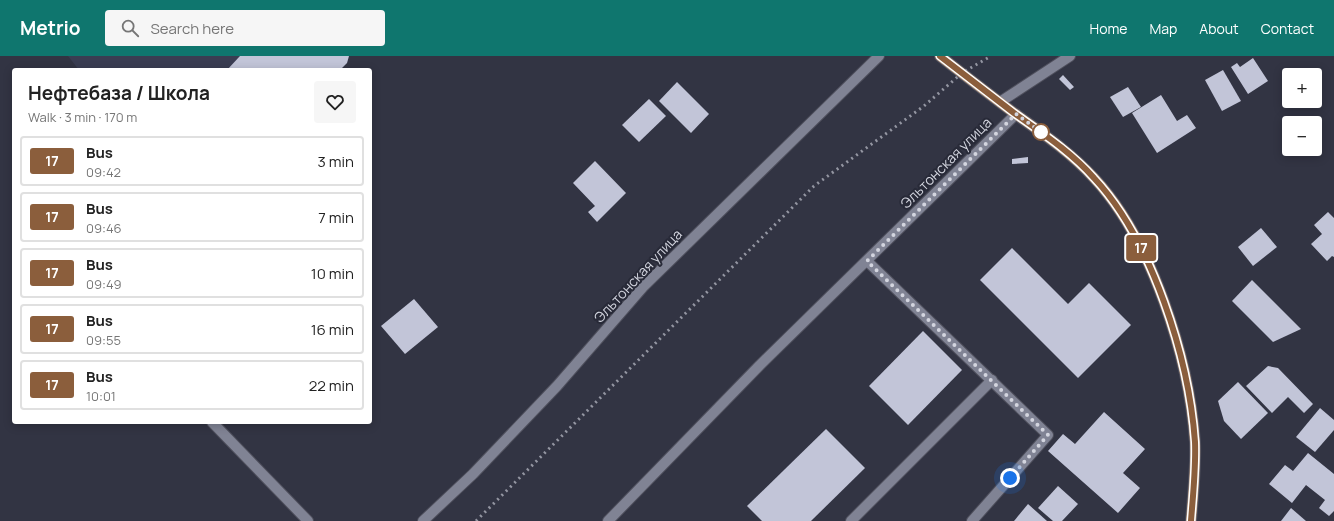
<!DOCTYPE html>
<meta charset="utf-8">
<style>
body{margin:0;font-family:Manrope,sans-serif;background:#f6f6f6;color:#222;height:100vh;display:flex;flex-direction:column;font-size:15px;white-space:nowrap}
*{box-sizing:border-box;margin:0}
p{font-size:13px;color:#767676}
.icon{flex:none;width:22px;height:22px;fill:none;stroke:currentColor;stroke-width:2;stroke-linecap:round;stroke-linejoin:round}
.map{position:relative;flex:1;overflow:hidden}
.details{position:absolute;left:12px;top:12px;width:360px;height:356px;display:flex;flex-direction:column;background:#fff;border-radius:4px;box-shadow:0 2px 10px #0003}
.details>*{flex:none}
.badge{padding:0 8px;border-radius:3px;font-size:14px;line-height:26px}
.buttons{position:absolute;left:1282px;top:12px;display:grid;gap:8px}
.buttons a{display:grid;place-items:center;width:40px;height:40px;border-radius:4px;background:#fff;box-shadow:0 2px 10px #0003;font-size:20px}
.you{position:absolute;width:20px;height:20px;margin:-10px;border:3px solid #fff;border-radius:50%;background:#1a73e8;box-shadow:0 0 0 6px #1a73e833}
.map>.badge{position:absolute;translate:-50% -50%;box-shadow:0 0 0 2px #fff}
.round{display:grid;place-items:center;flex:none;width:42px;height:42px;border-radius:4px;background:#f6f6f6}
.summary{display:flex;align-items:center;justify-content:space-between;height:68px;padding:0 16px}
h1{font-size:19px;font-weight:700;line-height:30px}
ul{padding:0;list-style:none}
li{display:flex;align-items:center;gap:12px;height:50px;margin:0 8px 6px;padding:0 8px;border:2px solid #e0e0e0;border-radius:4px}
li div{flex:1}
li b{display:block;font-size:15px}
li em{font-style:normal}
li .badge{min-width:44px;font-weight:700;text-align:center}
header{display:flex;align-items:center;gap:24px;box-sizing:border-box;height:56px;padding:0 20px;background:#0f766e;color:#fff}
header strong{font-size:19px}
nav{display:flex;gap:22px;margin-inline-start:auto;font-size:14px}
.search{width:280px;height:36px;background:#f6f6f6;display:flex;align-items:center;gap:10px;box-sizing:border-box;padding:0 14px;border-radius:4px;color:#767676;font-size:15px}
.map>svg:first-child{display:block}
.built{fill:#3a3d52}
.building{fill:#c2c5d8}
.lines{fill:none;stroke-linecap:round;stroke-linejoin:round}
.minor-casing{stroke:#4e4f5c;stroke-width:12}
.major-casing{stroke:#4e4f5c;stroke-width:12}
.minor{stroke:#808394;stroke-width:10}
.major{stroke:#bb9c83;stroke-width:10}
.rail{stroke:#9496a2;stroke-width:3;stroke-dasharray:2 4;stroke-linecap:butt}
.line-casing{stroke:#fff;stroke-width:9}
.line{stroke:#8b5e3c;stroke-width:6}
.walk{stroke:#d3d5df;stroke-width:4;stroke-dasharray:0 7.2}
.stop-dot{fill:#fff;stroke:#8b5e3c;stroke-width:2}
.labels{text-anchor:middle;stroke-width:4;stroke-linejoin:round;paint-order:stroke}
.street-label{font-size:14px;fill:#d3d5df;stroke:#282a38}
</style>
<header>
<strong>Metrio</strong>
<div class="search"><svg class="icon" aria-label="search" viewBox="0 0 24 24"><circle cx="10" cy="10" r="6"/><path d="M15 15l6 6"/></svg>Search here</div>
<nav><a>Home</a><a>Map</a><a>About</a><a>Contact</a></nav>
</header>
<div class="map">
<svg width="1334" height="465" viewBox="0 0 1334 465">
<rect width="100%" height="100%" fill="#323443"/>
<path class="built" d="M68 0H349L347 7 340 14H103L101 12 79 14Z"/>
<g class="building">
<path d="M240 0H349L347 7 340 14H227Z"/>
<path d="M1253 2 1268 25 1248 38 1231 11 1237 7 1240 11Z"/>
<path d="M1223 14 1241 45 1222 55 1205 24Z"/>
<path d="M1063 19 1074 31 1070 34 1059 23Z"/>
<path d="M677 26 709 58 691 77 659 45Z"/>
<path d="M1128 31 1141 51 1123 61 1110 41Z"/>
<path d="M1161 39 1177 65 1187 59 1196 72 1157 97 1132 57Z"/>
<path d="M649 43 666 60 639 86 622 69Z"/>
<path d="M1028 101V107L1012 108V103Z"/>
<path d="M595 105 626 137 597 166 588 156 595 150 573 127Z"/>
<path d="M1328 156 1334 162V201L1332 200 1327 205 1311 188 1322 178 1314 169Z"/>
<path d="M1261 172 1277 191 1253 210 1238 191Z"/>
<path d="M1012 192 1068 248 1089 227 1131 269 1078 322 980 224Z"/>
<path d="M1252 224 1301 273 1273 286 1232 245Z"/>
<path d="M414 243 438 271 405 298 381 270Z"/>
<path d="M923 275 962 314 908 369 869 330Z"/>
<path d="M1268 310 1278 312 1313 348 1304 357 1288 341 1272 357 1246 330Z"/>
<path d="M1238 326 1268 357 1241 383 1224 365 1218 345Z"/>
<path d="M1320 352 1334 364V374L1315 396 1296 381Z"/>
<path d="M1104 356 1145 393 1123 417 1140 432 1118 457 1048 395 1063 378 1075 388Z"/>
<path d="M826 373 865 412 811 465H762L747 450Z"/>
<path d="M1308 397 1334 418V455L1329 460 1319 452 1325 444 1306 429 1292 447 1269 428 1285 409 1293 415Z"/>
<path d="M1058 430 1078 448 1062 465H1053L1038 452Z"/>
<path d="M1028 448 1047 465H1014Z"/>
<path d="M1291 452 1306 465H1281Z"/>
</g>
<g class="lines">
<defs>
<g id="minor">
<path d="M1000 46 1070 0"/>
<path d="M867 205 1048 379 972 465"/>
<path d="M212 366 308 465"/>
<path d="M423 465 473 418 557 330 643 231 879 0"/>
<path d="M608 465 760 309 1016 58"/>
<path d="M851 465 992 324"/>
</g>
<path id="major" d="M940 0C964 19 989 38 1014 57 1042 77 1070 96 1094 122 1152 184 1189 302 1195 386 1196 412 1193 439 1191 465"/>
</defs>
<use href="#minor" class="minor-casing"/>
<use href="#major" class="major-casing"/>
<use href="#minor" class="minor"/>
<use href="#major" class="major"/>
<path class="rail" d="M476 465 814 130 924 50 962 17 991 0"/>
</g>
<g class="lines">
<defs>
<path id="line" d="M940 0C965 19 989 38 1014 57 1042 77 1071 96 1094 122 1152 184 1189 302 1195 386 1196 412 1193 439 1191 465"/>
</defs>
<use href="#line" class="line-casing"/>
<use href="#line" class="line"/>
<path class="walk" d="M1010 422 1048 379 867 205 1016 58 1041 76"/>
</g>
<circle class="stop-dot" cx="1041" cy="76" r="8"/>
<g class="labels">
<g class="street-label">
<text transform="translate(946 107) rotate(-45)" y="5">Эльтонская улица</text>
<text transform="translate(638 220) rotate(-47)" y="5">Эльтонская улица</text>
</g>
</g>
</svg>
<div class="buttons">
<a>+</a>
<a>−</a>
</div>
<div class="you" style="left:1010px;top:422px"></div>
<b class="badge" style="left:1141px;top:192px;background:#8b5e3c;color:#fff">17</b>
<section class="details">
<div class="summary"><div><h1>Нефтебаза / Школа</h1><p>Walk · 3 min · 170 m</p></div><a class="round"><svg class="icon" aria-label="heart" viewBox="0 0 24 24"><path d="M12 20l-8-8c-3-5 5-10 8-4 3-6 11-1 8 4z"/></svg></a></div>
<ul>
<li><span class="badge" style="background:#8b5e3c;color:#fff">17</span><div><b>Bus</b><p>09:42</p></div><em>3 min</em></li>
<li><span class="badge" style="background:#8b5e3c;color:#fff">17</span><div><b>Bus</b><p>09:46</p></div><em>7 min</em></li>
<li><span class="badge" style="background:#8b5e3c;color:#fff">17</span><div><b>Bus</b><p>09:49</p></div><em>10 min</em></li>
<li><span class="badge" style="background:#8b5e3c;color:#fff">17</span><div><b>Bus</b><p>09:55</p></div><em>16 min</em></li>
<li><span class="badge" style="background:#8b5e3c;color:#fff">17</span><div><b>Bus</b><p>10:01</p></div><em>22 min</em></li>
</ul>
</section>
</div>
